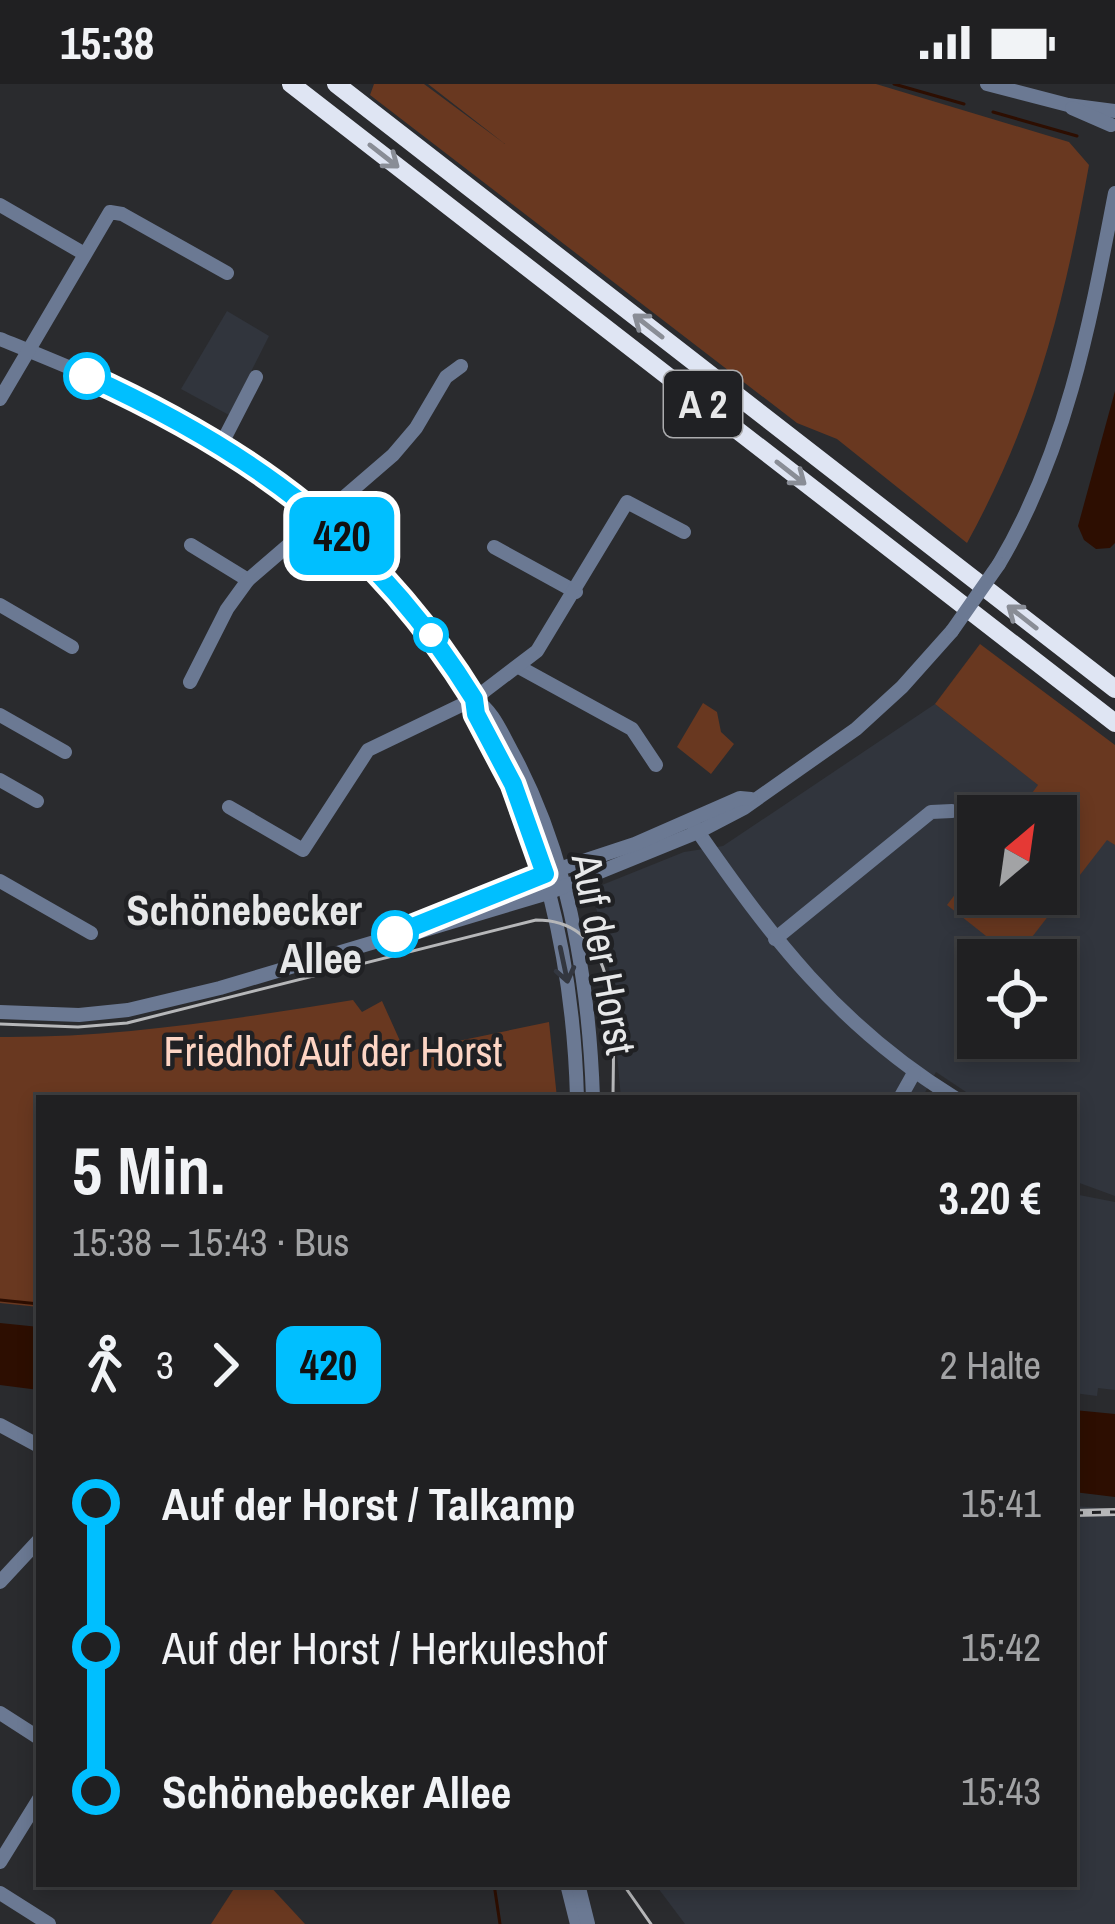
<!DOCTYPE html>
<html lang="de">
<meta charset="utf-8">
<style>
body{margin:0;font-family:"Archivo Narrow",sans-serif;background:#28282a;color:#f1f3f6;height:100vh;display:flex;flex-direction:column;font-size:45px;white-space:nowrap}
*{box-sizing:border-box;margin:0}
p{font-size:39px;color:#a2a3a5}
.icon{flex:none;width:66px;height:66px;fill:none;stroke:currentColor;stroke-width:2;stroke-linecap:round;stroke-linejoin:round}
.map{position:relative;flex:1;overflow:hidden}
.details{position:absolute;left:36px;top:1011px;width:1041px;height:792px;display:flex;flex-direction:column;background:#202022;border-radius:0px;box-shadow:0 6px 18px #0003,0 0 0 3px #3d3e40}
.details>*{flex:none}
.badge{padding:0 24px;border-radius:18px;font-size:42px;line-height:78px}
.needle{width:78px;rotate:29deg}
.buttons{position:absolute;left:957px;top:711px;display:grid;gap:24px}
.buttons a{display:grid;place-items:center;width:120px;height:120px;border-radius:0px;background:#202022;box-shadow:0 6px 18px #0003,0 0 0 3px #3d3e40;font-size:60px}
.map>.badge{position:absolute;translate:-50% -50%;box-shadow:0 0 0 6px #fff}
.legs{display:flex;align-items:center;gap:18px;height:132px;padding:0 36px;font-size:39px}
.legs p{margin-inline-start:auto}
.overview{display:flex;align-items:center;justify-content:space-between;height:204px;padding:0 36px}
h1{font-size:66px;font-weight:700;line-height:90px}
ul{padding:0 36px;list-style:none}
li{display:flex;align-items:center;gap:42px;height:144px;font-size:45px}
li i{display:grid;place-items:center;width:18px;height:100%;margin:0 15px;background:currentColor}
li i::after{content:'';width:30px;height:30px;margin:-15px;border:9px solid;border-radius:50%;background:#202022}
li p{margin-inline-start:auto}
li:first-child i{background:linear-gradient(#0000 50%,currentColor 0)}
li:last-child i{background:linear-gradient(currentColor 50%,#0000 0)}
.status{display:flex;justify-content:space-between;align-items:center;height:84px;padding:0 60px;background:#202022;direction:ltr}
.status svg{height:33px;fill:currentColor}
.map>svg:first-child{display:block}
.built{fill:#31353d;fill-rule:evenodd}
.green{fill:#693820}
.water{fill:#2d0e01}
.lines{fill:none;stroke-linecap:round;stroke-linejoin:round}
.stream{stroke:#2d0e01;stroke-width:3}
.minor{stroke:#6b7993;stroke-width:14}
.highway{stroke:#dfe5f3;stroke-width:18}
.tram{stroke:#b6b7b9;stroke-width:3}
.rail-casing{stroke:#b6b7b9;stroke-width:8}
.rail{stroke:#202124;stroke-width:3;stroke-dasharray:9;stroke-linecap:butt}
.minor-bridge{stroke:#6b7993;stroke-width:14}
.oneway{stroke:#898d96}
.oneway2{stroke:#333740}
.line-1-casing{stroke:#fff;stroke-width:27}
.line-1{stroke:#00bfff;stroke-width:18}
.stop-1-dot{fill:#fff;stroke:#00bfff;stroke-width:6}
.labels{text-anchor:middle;stroke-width:9;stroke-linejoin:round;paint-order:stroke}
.shield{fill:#202124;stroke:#abacae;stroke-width:3}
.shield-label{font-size:39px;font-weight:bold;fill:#e7e8e9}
.stop-label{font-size:42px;font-weight:bold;fill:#e7e8e9;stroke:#202124;text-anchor:end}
.street-label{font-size:42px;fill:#e7e8e9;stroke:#202124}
.park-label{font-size:42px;fill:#fdd5c4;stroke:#202124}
</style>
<div class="status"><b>15:38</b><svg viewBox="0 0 49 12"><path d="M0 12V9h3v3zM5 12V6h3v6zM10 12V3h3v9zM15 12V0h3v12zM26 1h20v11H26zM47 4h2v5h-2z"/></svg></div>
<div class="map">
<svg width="1115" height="1840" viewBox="0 0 1115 1840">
<rect width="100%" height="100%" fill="#2a2b2e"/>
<g class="built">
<path d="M227 227 269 252 229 331 181 305Z"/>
<path d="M935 620 1115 761V1112L1074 1097V1014H975L936 988 922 1014H621L609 882 592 805 684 768 723 762ZM978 732H1056V810H978ZM978 876H1056V954H978Z"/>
<path d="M1074 1110 1115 1118V1306L1098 1304 1097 1312 1074 1309Z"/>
<path d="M1074 1422 1115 1425V1840H685L655 1800H1074Z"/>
</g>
<g class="green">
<path d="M374 0H424L505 60 428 0H876L1069 58 1089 81C1064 220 1036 333 967 459L837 355 797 339 370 11Z"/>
<path d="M980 560 1115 661V761L1107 756 1015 875 947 821 978 780V810H1056V732H1015L1038 701 935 620Z"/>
<path d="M703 619 717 628 721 648 734 660 711 690 677 663Z"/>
<path d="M353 916 362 928 382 917 405 968 549 938 557 1014H39V1223L0 1219V953C120 954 235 935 353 916Z"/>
<path d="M237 1800H268L305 1840H211Z"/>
</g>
<g class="water">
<path d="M1115 307V459L1110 464 1096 465 1084 456 1078 442Z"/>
<path d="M0 1239 39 1243V1306L0 1301Z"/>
<path d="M1074 1326 1115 1330V1413L1074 1408Z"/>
</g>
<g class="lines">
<g class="stream">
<path d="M894 0 964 20"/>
<path d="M993 28 1077 52"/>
<path d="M0 1216 39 1220"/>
<path d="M494 1800 500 1840"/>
</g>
<g class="minor">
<path d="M987 0 1068 21 1115 27"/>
<path d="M1072 24 1111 41"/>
<path d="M0 121 83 169"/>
<path d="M0 255C76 286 154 317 223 360 455 505 570 745 577 1014"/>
<path d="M0 315 110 128 122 130 227 189"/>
<path d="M222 359 256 293"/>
<path d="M191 461 248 496"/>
<path d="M494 463 576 508"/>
<path d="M999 480C1067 365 1090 239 1115 109"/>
<path d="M0 521 72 563"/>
<path d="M519 583 632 645 656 681"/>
<path d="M190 598 227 525 248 496 393 371 416 344 446 293 461 282"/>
<path d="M474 615C493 627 500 646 511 666 569 772 589 895 593 1014"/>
<path d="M0 631 65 668"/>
<path d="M0 696 37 717"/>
<path d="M229 723 303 766 368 666 474 615 537 567 627 418 684 448"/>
<path d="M694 742C771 853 838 942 955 1014"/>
<path d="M0 797 91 849"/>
<path d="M418 848 548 809 698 748 744 724 856 645 902 603 952 547"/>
<path d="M775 855 931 728 952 727"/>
<path d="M0 928 79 931 128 926 220 904 378 857 529 795 635 760 740 714 751 715"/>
<path d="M900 1014 914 989"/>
<path d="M0 1341 39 1362"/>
<path d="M0 1498 39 1456"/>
<path d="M0 1629 39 1654"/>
<path d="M0 1778 39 1715"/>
<path d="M567 1800 577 1840"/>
<path d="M578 1800 588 1840"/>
<path d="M0 1809 49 1840"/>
</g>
<g class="highway">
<path d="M291 0 1115 639"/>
<path d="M336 0 1115 605"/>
</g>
<g class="tram">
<path d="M0 940 78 943 127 939 536 836C625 836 613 949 613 1014"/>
<path d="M623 1800 651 1840"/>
</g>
<defs>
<path id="rail" d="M1074 1429 1115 1428"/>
</defs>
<use href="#rail" class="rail-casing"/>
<use href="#rail" class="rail"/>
<path class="minor-bridge" d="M952 547 999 480"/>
</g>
<defs><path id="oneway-shaft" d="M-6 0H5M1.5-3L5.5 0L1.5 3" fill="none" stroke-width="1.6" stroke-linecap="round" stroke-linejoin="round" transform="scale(3)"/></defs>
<g class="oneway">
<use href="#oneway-shaft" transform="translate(384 72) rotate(38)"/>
<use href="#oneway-shaft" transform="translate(648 242) rotate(-142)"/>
<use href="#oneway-shaft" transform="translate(791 389) rotate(38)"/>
<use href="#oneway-shaft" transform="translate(1022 533) rotate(-142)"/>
</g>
<use class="oneway2" href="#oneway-shaft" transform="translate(564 881) rotate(78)"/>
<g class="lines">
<defs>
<path id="line-1" d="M87 292C254 368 376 457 474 615L476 630 513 700 545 790 395 850"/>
</defs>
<use href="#line-1" class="line-1-casing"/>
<use href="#line-1" class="line-1"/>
</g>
<g class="stop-1-dot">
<circle cx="87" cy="292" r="21"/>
<circle cx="431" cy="551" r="15"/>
<circle cx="395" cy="850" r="21"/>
</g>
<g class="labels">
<rect class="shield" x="664" y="287" width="78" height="66" rx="9"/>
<g class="shield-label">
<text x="703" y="334">A 2</text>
</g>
<g class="stop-label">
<text x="362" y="841">Schönebecker<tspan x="362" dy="48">Allee</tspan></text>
</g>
<g class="street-label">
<text transform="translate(604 870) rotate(80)" y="15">Auf der Horst</text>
</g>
<g class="park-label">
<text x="333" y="982">Friedhof Auf der Horst</text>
</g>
</g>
</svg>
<div class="buttons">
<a><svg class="needle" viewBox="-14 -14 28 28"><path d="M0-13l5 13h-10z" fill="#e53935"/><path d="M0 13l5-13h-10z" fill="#a2a3a5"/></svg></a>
<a><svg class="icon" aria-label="locate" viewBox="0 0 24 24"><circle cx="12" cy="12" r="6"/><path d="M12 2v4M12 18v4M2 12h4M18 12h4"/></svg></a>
</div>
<b class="badge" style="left:342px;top:452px;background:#00bfff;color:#111">420</b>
<section class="details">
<div class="overview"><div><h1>5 Min.</h1><p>15:38 – 15:43 · Bus</p></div><b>3.20 €</b></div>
<div class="legs"><svg class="icon" aria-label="walk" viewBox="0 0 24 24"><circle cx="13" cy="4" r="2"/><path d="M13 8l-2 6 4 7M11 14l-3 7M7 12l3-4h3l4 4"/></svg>3<svg class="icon" aria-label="forward" viewBox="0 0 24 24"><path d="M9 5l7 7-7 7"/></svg><b class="badge" style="background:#00bfff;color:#111">420</b><p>2 Halte</p></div>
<ul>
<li><i style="color:#00bfff"></i><b>Auf der Horst / Talkamp</b><p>15:41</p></li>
<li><i style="color:#00bfff"></i><span>Auf der Horst / Herkuleshof</span><p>15:42</p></li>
<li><i style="color:#00bfff"></i><b>Schönebecker Allee</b><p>15:43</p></li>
</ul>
</section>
</div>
